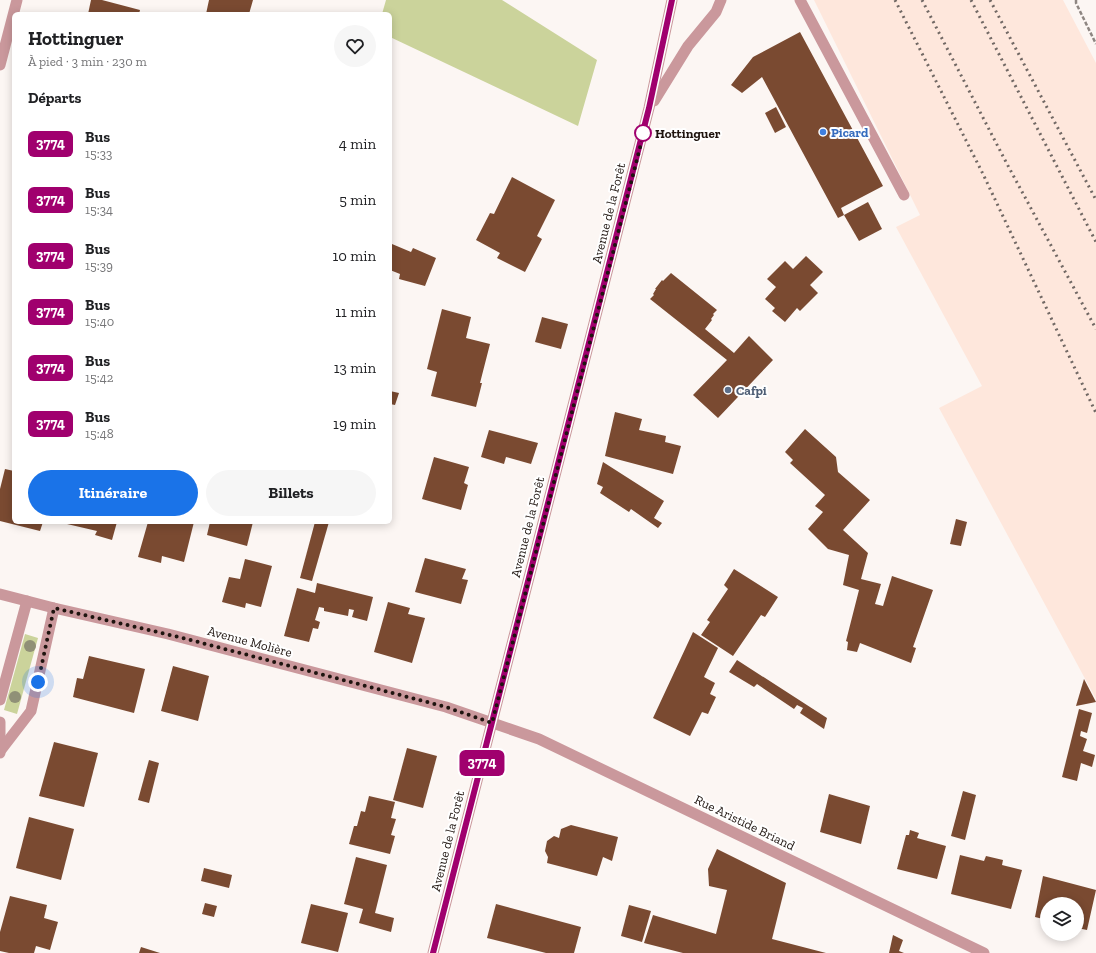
<!DOCTYPE html>
<html lang="fr">
<meta charset="utf-8">
<style>
body{margin:0;font-family:"Zilla Slab",serif;background:#f6f6f6;color:#202124;height:100vh;display:flex;flex-direction:column;font-size:15px;white-space:nowrap}
*{box-sizing:border-box;margin:0}
p{font-size:13px;color:#757577}
.icon{flex:none;width:22px;height:22px;fill:none;stroke:currentColor;stroke-width:2;stroke-linecap:round;stroke-linejoin:round}
.map{position:relative;flex:1;overflow:hidden}
.sheet{position:absolute;left:12px;top:12px;width:380px;height:512px;display:flex;flex-direction:column;background:#fff;border-radius:6px;box-shadow:0 2px 10px #0003}
.sheet>*{flex:none}
.badge{padding:0 8px;border-radius:6px;font-size:14px;line-height:26px}
.buttons{position:absolute;left:1040px;top:897px;display:grid;gap:8px}
.buttons a{display:grid;place-items:center;width:44px;height:44px;border-radius:50%;background:#fff;box-shadow:0 2px 10px #0003;font-size:20px}
.you{position:absolute;width:20px;height:20px;margin:-10px;border:3px solid #fff;border-radius:50%;background:#1a73e8;box-shadow:0 0 0 6px #1a73e833}
.map>.badge{position:absolute;translate:-50% -50%;box-shadow:0 0 0 2px #fff}
h2{padding:0 16px;font-size:15px;line-height:36px}
.round{display:grid;place-items:center;flex:none;width:42px;height:42px;border-radius:21px;background:#f6f6f6}
.headline{display:flex;align-items:center;justify-content:space-between;height:68px;padding:0 16px}
h1{font-size:19px;font-weight:700;line-height:30px}
.action{display:flex;gap:8px;margin-top:auto;padding:8px 16px}
.action a{flex:1;height:46px;border-radius:24px;background:#1a73e8;color:#fff;font-size:16px;font-weight:700;line-height:46px;text-align:center}
.action a+a{background:#f6f6f6;color:#202124}
ul{padding:0;list-style:none}
li{display:flex;align-items:center;gap:12px;height:56px;padding:0 16px}
li div{flex:1}
li b{display:block;font-size:15px}
li em{font-style:normal}
li .badge{min-width:44px;font-weight:700;text-align:center}
.map>svg:first-child{display:block}
.built{fill:#fee7dc}
.green{fill:#cbd39b}
.building{fill:#7a4a31}
.lines{fill:none;stroke-linecap:round;stroke-linejoin:round}
.path{stroke:#8e8682;stroke-width:2.5;stroke-dasharray:4 2;stroke-linecap:butt}
.service{stroke:#ca989c;stroke-width:11}
.minor{stroke:#ca989c;stroke-width:11}
.rail{stroke:#716864;stroke-width:3;stroke-dasharray:2 4;stroke-linecap:butt}
.tree{fill:#909077}
.line-casing{stroke:#fff;stroke-width:9}
.line{stroke:#a0006e;stroke-width:6}
.walk{stroke:#1e140f;stroke-width:4;stroke-dasharray:0 7.2}
.shop-dot{fill:#3f7fe0;stroke:#fff;stroke-width:1.5}
.stop-dot{fill:#fff;stroke:#a0006e;stroke-width:2}
.service-dot{fill:#5c6f8a;stroke:#fff;stroke-width:1.5}
.labels{text-anchor:middle;stroke-width:4;stroke-linejoin:round;paint-order:stroke}
.shop-label{font-size:13px;font-weight:bold;fill:#366cbe;stroke:#fff;text-anchor:start}
.stop-label{font-size:13px;font-weight:bold;fill:#1e140f;stroke:#fff;text-anchor:start}
.street-label{font-size:13px;fill:#1e140f;stroke:#fff}
.service-label{font-size:13px;font-weight:bold;fill:#4e5e75;stroke:#fff;text-anchor:start}
</style>
<div class="map">
<svg width="1096" height="953" viewBox="0 0 1096 953">
<rect width="100%" height="100%" fill="#fcf6f3"/>
<path class="built" d="M814 0H1063L1096 63V699L939 408 982 386 896 227 920 215Z"/>
<g class="green">
<path d="M386 0H502L597 60 578 126 390 37V14H382Z"/>
<path d="M25 634 38 638 17 714 4 710Z"/>
</g>
<g class="building">
<path d="M91 0H102L140 10 139 14H88Z"/>
<path d="M209 0H253L249 14H206Z"/>
<path d="M800 32 883 186 841 208 844 215 838 218 762 77 742 93 731 85 753 57Z"/>
<path d="M776 107 786 127 775 133 765 113Z"/>
<path d="M512 177 555 200 537 236 542 239 525 272 497 258 500 253 476 240 490 213 494 214Z"/>
<path d="M868 202 882 229 859 241 844 215Z"/>
<path d="M392 244 411 252 413 248 436 258 425 286 399 279 400 274 390 270V249Z"/>
<path d="M806 256 823 272 810 285 818 293 800 311 797 308 785 322 772 311 775 308 765 299 776 287 767 279 785 261 793 269Z"/>
<path d="M671 273 717 310 713 314 714 315 711 319 712 320 705 329 734 353 749 336 773 360 718 418 693 395 727 360 650 299 654 295 653 294 656 289H655L662 280 663 281Z"/>
<path d="M442 309 471 317 466 338 490 344 480 383H482L476 407 431 396 437 372 427 369Z"/>
<path d="M542 317 568 324 561 349 535 342Z"/>
<path d="M390 391 399 393 395 405 390 404Z"/>
<path d="M615 412 642 419 639 430 666 436 665 442 681 446 673 474 605 456Z"/>
<path d="M805 429 836 457 838 472 870 500 843 530 868 553 861 579 881 584 875 604 883 606 892 576 933 590 913 647 916 648 911 663 860 643 857 652 847 650 848 642 846 641 859 590 843 585 849 555 828 549 808 529 823 512 815 506 825 495 790 463 793 460 785 452Z"/>
<path d="M489 430 538 443 531 464 506 457 504 464 481 457Z"/>
<path d="M434 457 469 467 464 483 468 485 461 510 422 499Z"/>
<path d="M603 462 664 501 654 518 662 523 658 528 631 509 629 512 600 493 603 487 597 484Z"/>
<path d="M5 469 14 471V522H43L40 531 0 521V489Z"/>
<path d="M956 519 967 522 961 546 950 544Z"/>
<path d="M68 522H117L112 540 95 535 97 531 67 524Z"/>
<path d="M148 522H194L184 562 162 556 161 563 138 557Z"/>
<path d="M210 522H253L247 546 207 535Z"/>
<path d="M315 522H329L312 581 300 578Z"/>
<path d="M425 558 466 569 462 579 468 580 461 604 415 592Z"/>
<path d="M245 559 272 566 261 607 246 603 245 608 222 602 229 577 240 579Z"/>
<path d="M734 569 778 597 765 617 761 615 733 656 701 635 710 622 707 620 728 589 724 585Z"/>
<path d="M317 583 373 597 367 621 352 617 354 610 349 609 348 616 324 611V608L319 607 315 620 320 622 318 629 313 628 309 642 284 636 297 588 315 593Z"/>
<path d="M388 602 410 608 408 614 425 618 412 663 374 652Z"/>
<path d="M693 632 718 648 704 677 715 683 710 694 716 697 708 714 702 712 690 736 653 718Z"/>
<path d="M89 656 145 669 134 713 73 697 77 678 83 679Z"/>
<path d="M737 660 827 718 824 729 800 713 803 708 797 705 794 709 757 684 754 687 729 672Z"/>
<path d="M173 666 209 676 198 721 161 711Z"/>
<path d="M1084 679 1096 702 1076 706Z"/>
<path d="M1079 709 1092 713 1087 733 1081 731 1080 736 1087 739 1083 751 1095 755 1092 767 1081 763 1077 781 1062 777Z"/>
<path d="M54 742 98 753 84 807 39 796Z"/>
<path d="M407 748 437 756 423 808 393 800Z"/>
<path d="M149 760 159 763 149 803 138 800Z"/>
<path d="M963 791 976 795 965 840 951 836Z"/>
<path d="M829 794 870 806 861 844 820 832Z"/>
<path d="M369 796 395 802 391 818 396 819 391 835 395 836 390 854 349 844 354 826H357L361 811 365 812Z"/>
<path d="M29 817 74 829 61 880 16 868Z"/>
<path d="M571 825 618 837 612 861 603 857 597 876 547 863 548 857 545 851 547 841 554 836 559 838 561 829Z"/>
<path d="M910 830 919 833 917 838 946 846 937 879 897 869 906 835H909Z"/>
<path d="M717 849 786 883 772 939 826 953H683L644 943 653 915 716 934 727 890 709 886 708 869Z"/>
<path d="M960 855 984 861 986 856 1003 860 1002 865 1022 870 1011 909 951 894Z"/>
<path d="M356 857 387 865 375 913 394 918 391 932 359 923 363 909 344 904Z"/>
<path d="M204 868 232 875 229 888 201 881Z"/>
<path d="M1043 876 1096 890 1087 930 1077 928V904H1047V920L1035 917Z"/>
<path d="M10 896 47 905 44 918 58 922 50 950 36 946 34 953H9L0 951V932Z"/>
<path d="M205 903 217 906 214 917 202 914Z"/>
<path d="M311 904 348 913 338 952 301 943Z"/>
<path d="M496 904 581 927 574 953H546L487 938Z"/>
<path d="M629 905 651 911 642 942 621 936Z"/>
<path d="M893 935 903 940 899 951 904 953H889Z"/>
<path d="M141 947 160 953H139Z"/>
</g>
<g class="lines">
<path class="path" d="M1076 0V3L1096 44"/>
<path class="service" d="M800 0 904 195"/>
<g class="minor">
<path d="M0 65 17 0"/>
<path d="M654 101 688 46 716 12 721 0"/>
<path d="M0 594 54 608 168 634 446 707 539 739 984 953"/>
<path d="M0 700 27 601"/>
<path d="M0 722V753"/>
<path d="M1 750 31 711 54 608"/>
<path d="M433 953 649 108 672 0"/>
</g>
<g class="rail">
<path d="M895 0 983 174 1096 413"/>
<path d="M922 0 1006 162 1096 329"/>
<path d="M971 0 1096 242"/>
<path d="M990 0 1096 200"/>
</g>
</g>
<g class="tree">
<circle cx="30" cy="646" r="6"/>
<circle cx="15" cy="697" r="6"/>
</g>
<g class="lines">
<defs>
<path id="line" d="M433 953 649 108 672 0"/>
</defs>
<use href="#line" class="line-casing"/>
<use href="#line" class="line"/>
<path class="walk" d="M38 682 54 608 183 638 446 707 492 723 644 132 643 133"/>
</g>
<circle class="shop-dot" cx="823" cy="132" r="4"/>
<circle class="stop-dot" cx="643" cy="133" r="8"/>
<circle class="service-dot" cx="728" cy="390" r="4"/>
<g class="labels">
<g class="shop-label">
<text x="831" y="137">Picard</text>
</g>
<g class="stop-label">
<text x="655" y="138">Hottinguer</text>
</g>
<g class="street-label">
<text transform="translate(608 213) rotate(-76)" y="5">Avenue de la Forêt</text>
<text transform="translate(527 527) rotate(-76)" y="5">Avenue de la Forêt</text>
<text transform="translate(250 641) rotate(15)" y="5">Avenue Molière</text>
<text transform="translate(745 822) rotate(26)" y="5">Rue Aristide Briand</text>
<text transform="translate(447 841) rotate(-76)" y="5">Avenue de la Forêt</text>
</g>
<g class="service-label">
<text x="736" y="395">Cafpi</text>
</g>
</g>
</svg>
<div class="buttons">
<a><svg class="icon" aria-label="layers" viewBox="0 0 24 24"><path d="M12 4l9 5-9 5-9-5zM3 14l9 5 9-5"/></svg></a>
</div>
<div class="you" style="left:38px;top:682px"></div>
<b class="badge" style="left:482px;top:763px;background:#a0006e;color:#fff">3774</b>
<section class="sheet">
<div class="headline"><div><h1>Hottinguer</h1><p>À pied · 3 min · 230 m</p></div><a class="round"><svg class="icon" aria-label="heart" viewBox="0 0 24 24"><path d="M12 20l-8-8c-3-5 5-10 8-4 3-6 11-1 8 4z"/></svg></a></div>
<h2>Départs</h2>
<ul>
<li><span class="badge" style="background:#a0006e;color:#fff">3774</span><div><b>Bus</b><p>15:33</p></div><em>4 min</em></li>
<li><span class="badge" style="background:#a0006e;color:#fff">3774</span><div><b>Bus</b><p>15:34</p></div><em>5 min</em></li>
<li><span class="badge" style="background:#a0006e;color:#fff">3774</span><div><b>Bus</b><p>15:39</p></div><em>10 min</em></li>
<li><span class="badge" style="background:#a0006e;color:#fff">3774</span><div><b>Bus</b><p>15:40</p></div><em>11 min</em></li>
<li><span class="badge" style="background:#a0006e;color:#fff">3774</span><div><b>Bus</b><p>15:42</p></div><em>13 min</em></li>
<li><span class="badge" style="background:#a0006e;color:#fff">3774</span><div><b>Bus</b><p>15:48</p></div><em>19 min</em></li>
</ul>
<div class="action"><a>Itinéraire</a><a>Billets</a></div>
</section>
</div>
